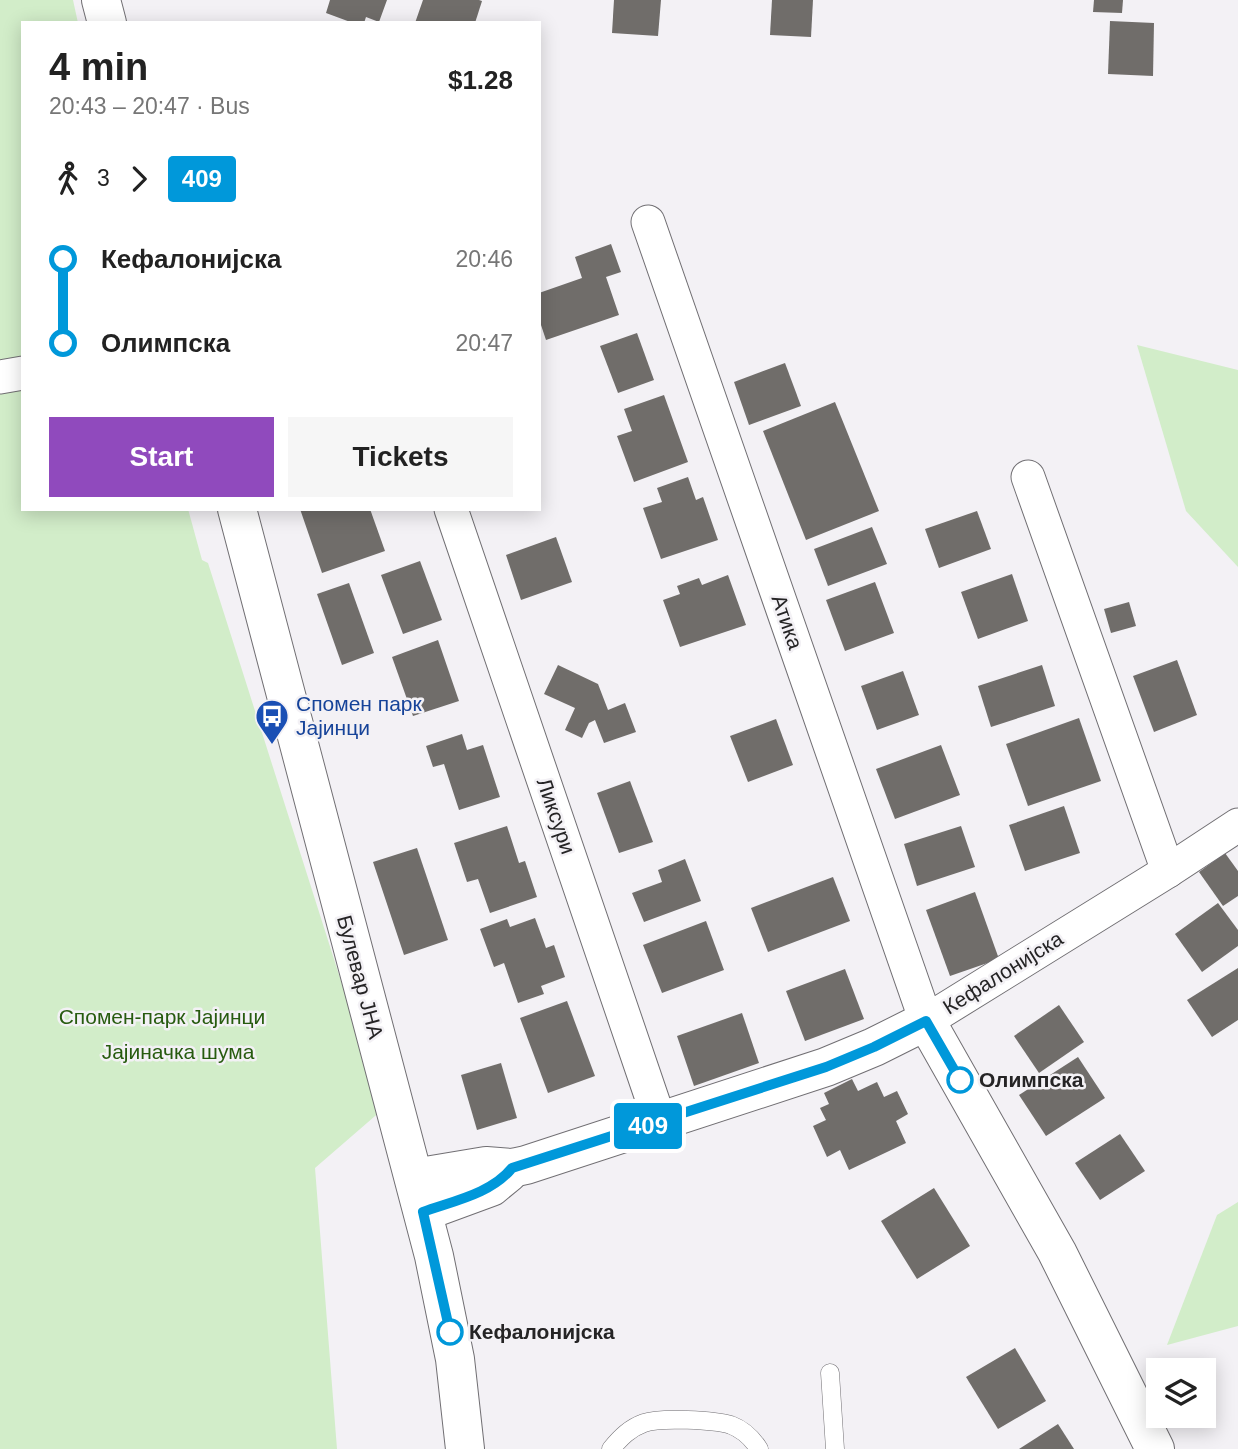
<!DOCTYPE html>
<meta charset="utf-8">
<style>
body{margin:0;font-family:Helvetica,sans-serif;background:#f6f6f6;color:#222;height:100vh;display:flex;flex-direction:column;font-size:26px;white-space:nowrap}
*{box-sizing:border-box;margin:0}
p{font-size:23px;color:#767676}
.icon{flex:none;width:38px;height:38px;fill:none;stroke:currentColor;stroke-width:2;stroke-linecap:round;stroke-linejoin:round}
.map{position:relative;flex:1;overflow:hidden}
.drawer{position:absolute;left:21px;top:21px;width:520px;height:490px;display:flex;flex-direction:column;background:#fff;border-radius:0px;box-shadow:0 4px 18px #0003}
.drawer>*{flex:none}
.badge{padding:0 14px;border-radius:5px;font-size:24px;line-height:46px}
.controls{position:absolute;left:1146px;top:1358px;display:grid;gap:14px}
.controls a{display:grid;place-items:center;width:70px;height:70px;border-radius:0px;background:#fff;box-shadow:0 4px 18px #0003;font-size:35px}
.map>.badge{position:absolute;translate:-50% -50%;box-shadow:0 0 0 4px #fff}
.legs{display:flex;align-items:center;gap:10px;height:77px;padding:0 28px;font-size:23px}
.legs p{margin-inline-start:auto}
.summary{display:flex;align-items:center;justify-content:space-between;height:119px;padding:0 28px}
h1{font-size:38px;font-weight:800;line-height:52px}
.action{display:flex;gap:14px;margin-top:auto;padding:14px 28px}
.action a{flex:1;height:80px;border-radius:0px;background:#904abd;color:#fff;font-size:28px;font-weight:800;line-height:80px;text-align:center}
.action a+a{background:#f6f6f6;color:#222}
ul{padding:0 28px;list-style:none}
li{display:flex;align-items:center;gap:24px;height:84px;font-size:26px}
li i{display:grid;place-items:center;width:10px;height:100%;margin:0 9px;background:currentColor}
li i::after{content:'';width:18px;height:18px;margin:-9px;border:5px solid;border-radius:50%;background:#fff}
li p{margin-inline-start:auto}
li:first-child i{background:linear-gradient(#0000 50%,currentColor 0)}
li:last-child i{background:linear-gradient(currentColor 50%,#0000 0)}
.map>svg:first-child{display:block}
.green{fill:#d2edc9}
.building{fill:#706d6a}
.lines{fill:none;stroke-linecap:round;stroke-linejoin:round}
.lane-casing{stroke:#716f73;stroke-width:19}
.street-casing{stroke:#716f73;stroke-width:35}
.secondary-casing{stroke:#716f73;stroke-width:40}
.lane{stroke:#fff;stroke-width:18}
.street{stroke:#fff;stroke-width:33}
.secondary{stroke:#fff;stroke-width:38}
.line-1-casing{stroke:#fff;stroke-width:16}
.line-1{stroke:#0098da;stroke-width:10}
.stop-1-dot{fill:#fff;stroke:#0098da;stroke-width:3.5}
.labels{text-anchor:middle;stroke-width:5;stroke-linejoin:round;paint-order:stroke}
.street-label{font-size:21px;fill:#252425;stroke:#f3f1f5}
.transit-label{font-size:21px;fill:#164399;stroke:#f3f1f5;text-anchor:start}
.park-label{font-size:21px;fill:#275b0f;stroke:#f3f1f5}
.stop-label{font-size:21px;font-weight:bold;fill:#252425;stroke:#f3f1f5;text-anchor:start}
</style>
<div class="map">
<svg width="1238" height="1449" viewBox="0 0 1238 1449">
<rect width="100%" height="100%" fill="#f3f1f5"/>
<g class="green">
<path d="M0 0H73L78 23H23V509H188L202 560 208 563 382 1110 315 1168 337 1449H0Z"/>
<path d="M1137 345 1238 370V567L1186 511Z"/>
<path d="M1238 1202V1326L1167 1345 1217 1215Z"/>
</g>
<g class="building">
<path d="M330 0H387L379 22 366 17 364 23H353L326 13Z"/>
<path d="M423 0H479L482 1 475 23H415Z"/>
<path d="M614 0H661L658 36 612 33Z"/>
<path d="M772 0H813L811 37 770 35Z"/>
<path d="M1094 0H1123L1122 13 1093 12Z"/>
<path d="M1110 21 1154 23 1153 76 1108 74Z"/>
<path d="M611 244 621 272 606 277 619 315 546 340 539 319V293L582 278 575 257Z"/>
<path d="M637 333 654 380 618 393 600 346Z"/>
<path d="M785 363 801 406 749 425 734 382Z"/>
<path d="M664 395 688 462 634 482 617 436 632 431 624 409Z"/>
<path d="M835 402 879 511 806 540 763 431Z"/>
<path d="M688 477 696 500 703 497 718 540 661 559 643 508 662 502 657 488Z"/>
<path d="M300 509H370L385 551 322 573Z"/>
<path d="M977 511 991 549 939 568 925 529Z"/>
<path d="M872 527 887 564 828 586 814 549Z"/>
<path d="M556 537 572 582 521 600 506 555Z"/>
<path d="M420 561 442 620 403 634 381 575Z"/>
<path d="M1012 574 1028 621 978 639 961 592Z"/>
<path d="M728 575 746 625 680 647 663 600 680 594 677 586 699 578 702 585Z"/>
<path d="M875 582 894 633 845 651 826 600Z"/>
<path d="M349 583 374 653 342 665 317 594Z"/>
<path d="M1129 602 1136 626 1111 633 1104 609Z"/>
<path d="M438 640 459 701 413 716 392 657Z"/>
<path d="M1177 660 1197 715 1154 732 1133 676Z"/>
<path d="M558 665 598 684 608 710 625 703 636 732 604 743 595 720 589 723 582 738 565 730 575 708 544 694Z"/>
<path d="M1042 665 1055 706 991 727 978 686Z"/>
<path d="M903 671 919 715 877 730 861 686Z"/>
<path d="M1079 718 1101 781 1028 806 1006 744Z"/>
<path d="M776 719 793 765 748 782 730 736Z"/>
<path d="M462 734 467 750 483 745 500 797 459 810 444 764 433 767 426 746Z"/>
<path d="M941 745 960 795 895 819 876 769Z"/>
<path d="M630 781 653 842 619 853 597 793Z"/>
<path d="M1064 806 1080 853 1025 871 1009 825Z"/>
<path d="M507 826 519 863 525 861 537 897 490 913 478 879 467 882 454 843Z"/>
<path d="M961 826 975 867 917 886 904 844Z"/>
<path d="M417 848 448 940 404 955 373 862Z"/>
<path d="M1225 853 1238 871V896L1223 906 1199 872Z"/>
<path d="M685 859 701 901 644 922 632 893 662 882 658 870Z"/>
<path d="M833 877 850 921 768 952 751 908Z"/>
<path d="M975 892 999 959 950 976 926 910Z"/>
<path d="M1218 903 1238 930V946L1202 972 1175 934Z"/>
<path d="M535 918 546 948 554 945 565 977 541 986 544 994 518 1003 504 963 494 967 480 929 507 919 510 927Z"/>
<path d="M706 921 724 970 662 993 643 945Z"/>
<path d="M1238 968V1020L1212 1037 1187 1000Z"/>
<path d="M845 969 864 1019 805 1041 786 991Z"/>
<path d="M567 1001 595 1076 548 1093 520 1018Z"/>
<path d="M1059 1005 1084 1042 1039 1073 1014 1036Z"/>
<path d="M742 1013 759 1063 694 1086 677 1036Z"/>
<path d="M1078 1057 1105 1098 1046 1136 1019 1095Z"/>
<path d="M501 1063 517 1118 477 1130 461 1075Z"/>
<path d="M852 1079 858 1091 877 1082 884 1097 897 1091 908 1114 896 1121 906 1143 849 1170 840 1150 827 1157 813 1126 826 1120 820 1108 829 1104 824 1093Z"/>
<path d="M1120 1134 1145 1171 1100 1200 1075 1163Z"/>
<path d="M934 1188 970 1246 917 1279 881 1221Z"/>
<path d="M1015 1348 1046 1401 998 1429 966 1377Z"/>
<path d="M1058 1424 1074 1449H1019Z"/>
</g>
<g class="lines">
<defs>
<g id="lane">
<path d="M830 1373 835 1449"/>
<path d="M611 1449C621 1437 630 1428 644 1423 660 1417 715 1420 731 1425 744 1430 752 1438 759 1449"/>
</g>
<g id="street">
<path d="M648 222 926 1021 1168 871 1238 825"/>
<path d="M0 377 23 373"/>
<path d="M1028 477 1168 871"/>
<path d="M451 509 660 1122"/>
</g>
<g id="secondary">
<path d="M101 0 107 23"/>
<path d="M237 509 434 1256 455 1359 465 1449"/>
<path d="M414 1178 486 1166 512 1168 526 1165 826 1067 874 1047 926 1021 1057 1252 1155 1449"/>
<path d="M423 1212 491 1187 508 1173"/>
</g>
</defs>
<use href="#lane" class="lane-casing"/>
<use href="#street" class="street-casing"/>
<use href="#secondary" class="secondary-casing"/>
<use href="#lane" class="lane"/>
<use href="#street" class="street"/>
<use href="#secondary" class="secondary"/>
</g>
<g class="lines">
<defs>
<path id="line-1" d="M450 1332 423 1212C453 1201 491 1194 512 1168L826 1067 874 1047 926 1021 960 1080"/>
</defs>
<use href="#line-1" class="line-1-casing"/>
<use href="#line-1" class="line-1"/>
</g>
<defs>
<symbol id="bus-pin" viewBox="-11 -11 22 30"><path d="M0 17L-7.5 6A9.5 9.5 0 1 1 7.5 6Z" fill="#1a4fb4" stroke="#f3f1f5"/><path d="M-5-6H5V4H4V6H2V4H-2V6H-4V4H-5ZM-3.5-4V0h7V-4ZM-3.5 1.2v1.5H-2V1.2ZM2 1.2v1.5H3.5V1.2Z" fill="#fff"/></symbol>
</defs>
<g fill-rule="evenodd">
<use href="#bus-pin" x="253" y="697" width="38" height="52"/>
</g>
<g class="stop-1-dot">
<circle cx="960" cy="1080" r="12"/>
<circle cx="450" cy="1332" r="12"/>
</g>
<g class="labels">
<g class="street-label">
<text transform="translate(787 622) rotate(71)" y="7">Атика</text>
<text transform="translate(556 816) rotate(71)" y="7">Ликсури</text>
<text transform="translate(1003 973) rotate(-32)" y="7">Кефалонијска</text>
<text transform="translate(360 977) rotate(75)" y="7">Булевар ЈНА</text>
</g>
<g class="transit-label">
<text x="296" y="711">Спомен парк<tspan x="296" dy="24">Јајинци</tspan></text>
</g>
<g class="park-label">
<text x="162" y="1024">Спомен-парк Јајинци</text>
<text x="178" y="1059">Јајиначка шума</text>
</g>
<g class="stop-label">
<text x="979" y="1087">Олимпска</text>
<text x="469" y="1339">Кефалонијска</text>
</g>
</g>
</svg>
<div class="controls">
<a><svg class="icon" aria-label="layers" viewBox="0 0 24 24"><path d="M12 4l9 5-9 5-9-5zM3 14l9 5 9-5"/></svg></a>
</div>
<b class="badge" style="left:648px;top:1126px;background:#0098da;color:#fff">409</b>
<section class="drawer">
<div class="summary"><div><h1>4 min</h1><p>20:43 – 20:47 · Bus</p></div><b>$1.28</b></div>
<div class="legs"><svg class="icon" aria-label="walk" viewBox="0 0 24 24"><circle cx="13" cy="4" r="2"/><path d="M13 8l-2 6 4 7M11 14l-3 7M7 12l3-4h3l4 4"/></svg>3<svg class="icon" aria-label="forward" viewBox="0 0 24 24"><path d="M9 5l7 7-7 7"/></svg><b class="badge" style="background:#0098da;color:#fff">409</b></div>
<ul>
<li><i style="color:#0098da"></i><b>Кефалонијска</b><p>20:46</p></li>
<li><i style="color:#0098da"></i><b>Олимпска</b><p>20:47</p></li>
</ul>
<div class="action"><a>Start</a><a>Tickets</a></div>
</section>
</div>
